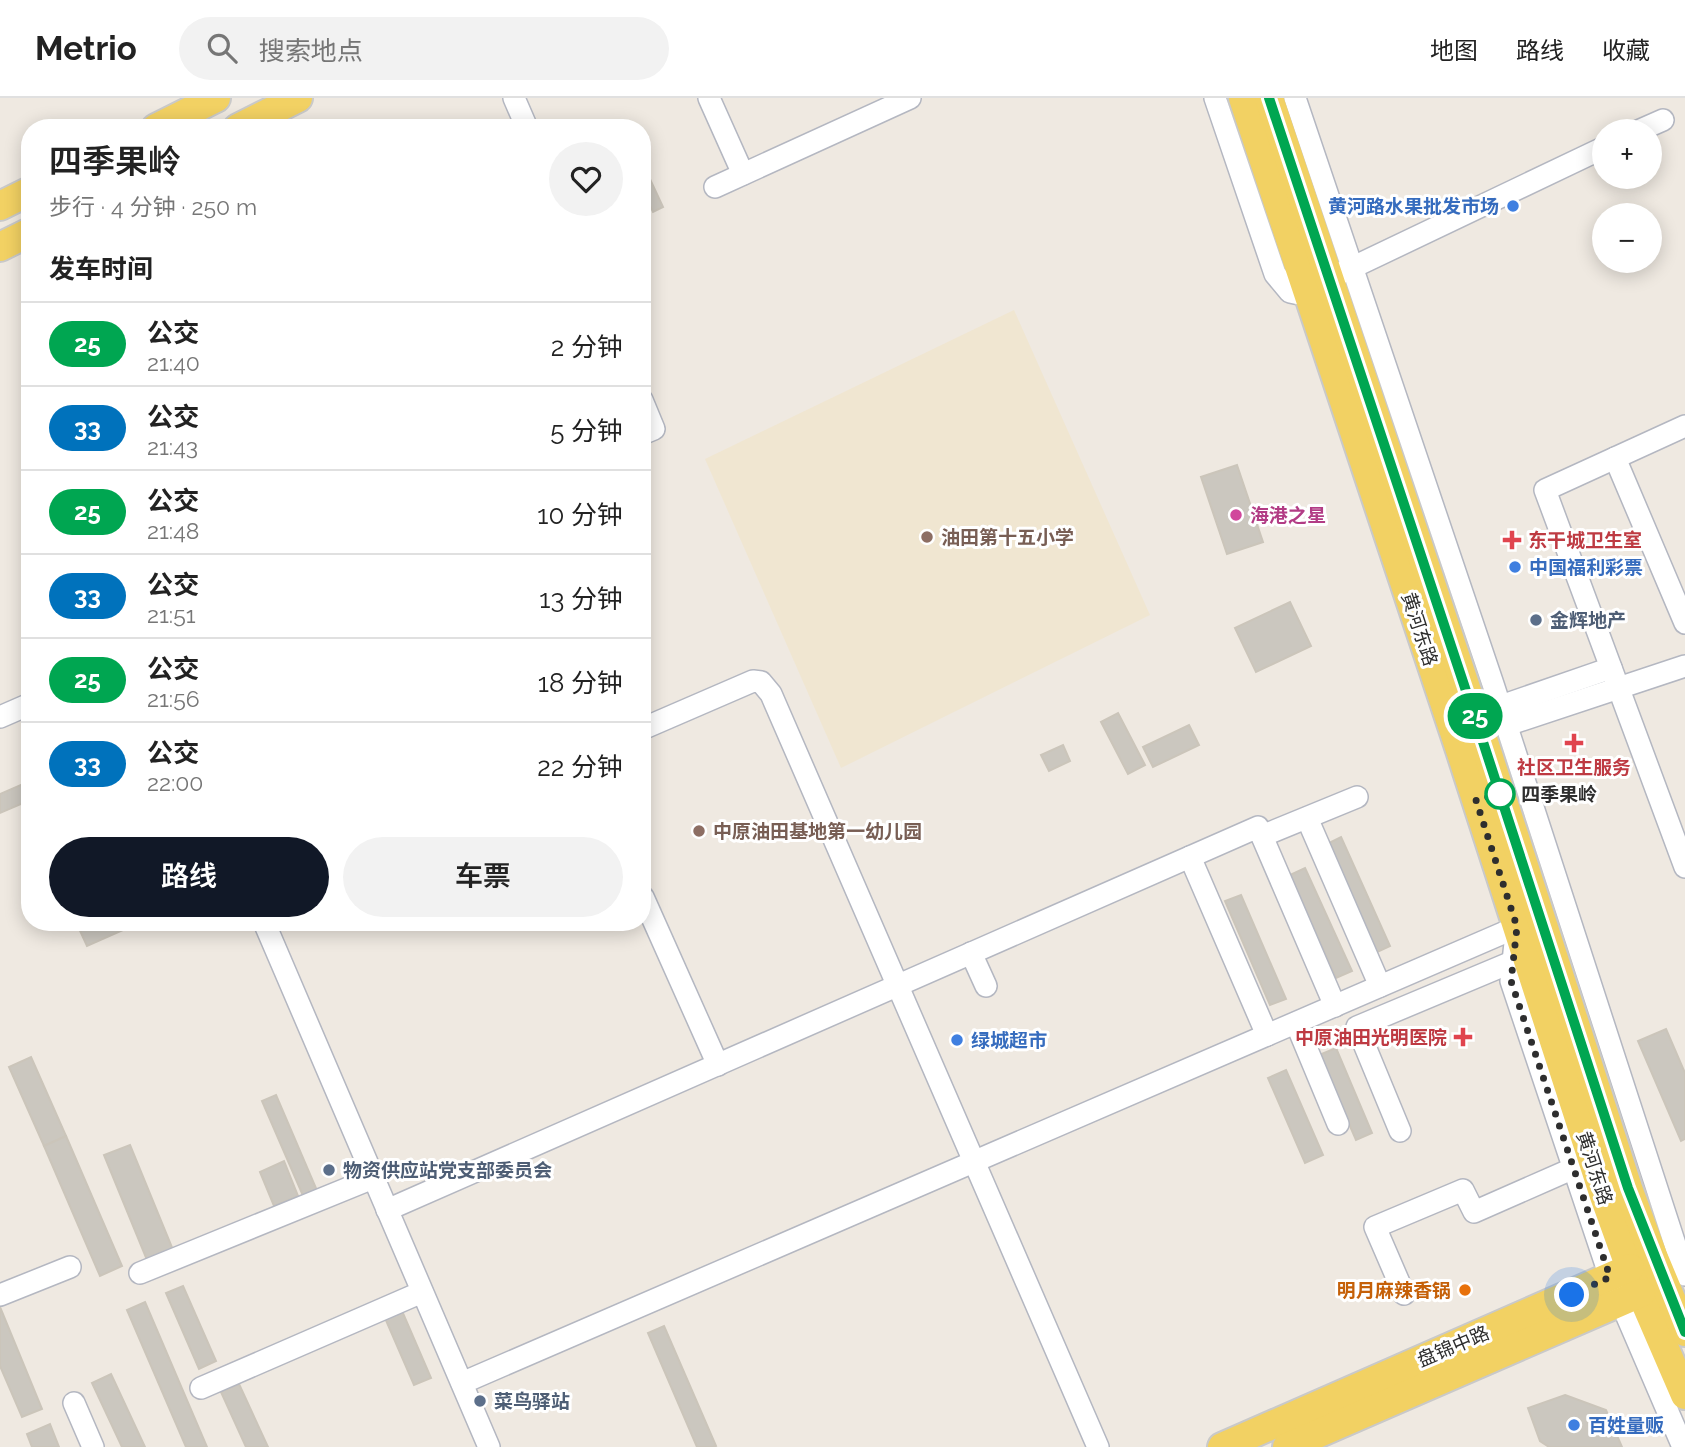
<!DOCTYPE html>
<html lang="zh">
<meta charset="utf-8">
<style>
body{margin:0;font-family:Raleway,"Noto Sans SC",sans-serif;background:#f2f2f2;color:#222;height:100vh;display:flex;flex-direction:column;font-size:26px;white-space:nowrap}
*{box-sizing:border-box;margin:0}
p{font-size:23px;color:#767676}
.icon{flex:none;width:38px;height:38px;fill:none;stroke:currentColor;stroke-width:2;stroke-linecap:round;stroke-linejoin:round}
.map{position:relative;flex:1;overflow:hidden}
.side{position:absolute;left:21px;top:21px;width:630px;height:812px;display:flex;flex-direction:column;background:#fff;border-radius:28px;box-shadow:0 4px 18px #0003}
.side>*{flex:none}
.badge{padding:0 14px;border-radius:23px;font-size:24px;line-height:46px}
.buttons{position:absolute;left:1592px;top:21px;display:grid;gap:14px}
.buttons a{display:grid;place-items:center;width:70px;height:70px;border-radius:50%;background:#fff;box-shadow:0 4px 18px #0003;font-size:35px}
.you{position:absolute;width:35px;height:35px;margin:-18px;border:5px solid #fff;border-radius:50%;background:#1a73e8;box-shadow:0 0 0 10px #1a73e833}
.map>.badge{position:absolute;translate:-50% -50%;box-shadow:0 0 0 4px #fff}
h2{padding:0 28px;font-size:26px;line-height:63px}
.round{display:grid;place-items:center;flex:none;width:74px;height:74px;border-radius:37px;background:#f2f2f2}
.head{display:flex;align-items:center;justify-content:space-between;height:119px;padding:0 28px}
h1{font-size:33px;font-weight:600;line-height:52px}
.action{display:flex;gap:14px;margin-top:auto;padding:14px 28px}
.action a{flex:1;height:80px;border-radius:42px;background:#111827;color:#fff;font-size:28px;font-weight:600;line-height:80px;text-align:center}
.action a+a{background:#f2f2f2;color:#222}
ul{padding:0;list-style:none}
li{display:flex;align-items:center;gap:21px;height:84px;padding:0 28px;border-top:2px solid #e0e0e0}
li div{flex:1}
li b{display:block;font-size:26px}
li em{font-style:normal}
li .badge{min-width:77px;font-weight:700;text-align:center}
header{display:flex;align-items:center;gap:42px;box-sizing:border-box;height:98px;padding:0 35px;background:#fff;border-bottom:2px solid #e0e0e0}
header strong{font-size:33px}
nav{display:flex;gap:38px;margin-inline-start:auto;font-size:24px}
.search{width:490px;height:63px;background:#f2f2f2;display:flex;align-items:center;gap:18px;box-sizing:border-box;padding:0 24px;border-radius:38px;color:#767676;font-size:26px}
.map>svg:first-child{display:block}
.education{fill:#f0e6d1}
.building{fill:#cbc7bf;stroke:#cbc5ba;stroke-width:2}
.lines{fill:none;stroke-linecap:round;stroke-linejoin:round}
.minor-casing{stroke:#b4b7c1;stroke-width:24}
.major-casing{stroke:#c9c9c9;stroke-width:32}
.minor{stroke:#fff;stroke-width:21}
.major{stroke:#f2d163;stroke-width:28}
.line-casing{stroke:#fff;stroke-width:16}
.line{stroke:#00a651;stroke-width:10}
.walk{stroke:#2e2e2e;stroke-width:7;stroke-dasharray:0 12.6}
.shop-dot{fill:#3f7fe0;stroke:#fff;stroke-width:2.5}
.hotel-dot{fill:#d1479c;stroke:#fff;stroke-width:2.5}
.education-dot{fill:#8d6e63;stroke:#fff;stroke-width:2.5}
.health-dot{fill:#e0444e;stroke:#fff;stroke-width:2.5}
.service-dot{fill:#5c6f8a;stroke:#fff;stroke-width:2.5}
.stop-dot{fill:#fff;stroke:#00a651;stroke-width:3.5}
.food-dot{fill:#e8710a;stroke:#fff;stroke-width:2.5}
.labels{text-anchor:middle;stroke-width:6;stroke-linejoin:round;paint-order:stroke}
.shop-label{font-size:19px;font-weight:bold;fill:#366cbe;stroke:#fff;text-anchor:start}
.hotel-label{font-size:19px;font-weight:bold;fill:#b23c85;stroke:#fff;text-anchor:start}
.education-label{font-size:19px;font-weight:bold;fill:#785e54;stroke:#fff;text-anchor:start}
.health-label{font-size:19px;font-weight:bold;fill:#be3a42;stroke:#fff;text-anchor:start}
.service-label{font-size:19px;font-weight:bold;fill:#4e5e75;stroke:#fff;text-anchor:start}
.street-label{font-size:19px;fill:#2e2e2e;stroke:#fff}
.stop-label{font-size:19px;font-weight:bold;fill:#2e2e2e;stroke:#fff;text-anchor:start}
.food-label{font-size:19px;font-weight:bold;fill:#c56008;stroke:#fff;text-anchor:end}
</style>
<header>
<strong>Metrio</strong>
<div class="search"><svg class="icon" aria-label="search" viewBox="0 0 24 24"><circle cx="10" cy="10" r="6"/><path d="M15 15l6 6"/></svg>搜索地点</div>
<nav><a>地图</a><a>路线</a><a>收藏</a></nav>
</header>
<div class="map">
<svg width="1685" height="1349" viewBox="0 0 1685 1349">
<rect width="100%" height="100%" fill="#efe9e1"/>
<path class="education" d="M1014 212 1150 517 841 670 705 361Z"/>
<g class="building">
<path d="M649 79 663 109 653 114 642 91V82Z"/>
<path d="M1237 367 1263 444 1227 456 1201 379Z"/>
<path d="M1290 504 1311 548 1256 574 1235 530Z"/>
<path d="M1118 615 1145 667 1128 676 1101 624Z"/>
<path d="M1189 627 1199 647 1153 669 1143 649Z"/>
<path d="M1063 647 1070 663 1049 673 1041 657Z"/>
<path d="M30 683V702L0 715V696Z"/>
<path d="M1341 739 1390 848 1373 856 1325 747Z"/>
<path d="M1305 770 1352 873 1336 880 1290 777Z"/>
<path d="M1241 797 1286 901 1270 907 1225 803Z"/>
<path d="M76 824H119L123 832 87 848Z"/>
<path d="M1666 931 1685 975V1041L1681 1043 1638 943Z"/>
<path d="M1336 950 1372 1035 1356 1042 1319 957Z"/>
<path d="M31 959 66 1038 44 1048 9 969Z"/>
<path d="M1286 972 1323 1057 1305 1065 1268 980Z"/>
<path d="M276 997 318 1095 304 1100 262 1003Z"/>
<path d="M66 1038 122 1168 100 1178 44 1048Z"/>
<path d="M130 1047 173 1152 147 1162 104 1057Z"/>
<path d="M284 1063 298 1098 274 1108 260 1074Z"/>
<path d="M183 1188 216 1263 199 1271 166 1195Z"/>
<path d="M145 1204 207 1349H186L127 1212Z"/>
<path d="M0 1209 42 1311 22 1319 0 1268Z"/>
<path d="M402 1213 431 1280 414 1287 385 1220Z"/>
<path d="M664 1228 716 1348 713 1349H697L648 1235Z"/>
<path d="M111 1276 145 1349H122L92 1285Z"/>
<path d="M239 1286 268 1349H246L221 1294Z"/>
<path d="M1565 1297 1606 1312 1622 1349H1549L1540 1343 1528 1310Z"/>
<path d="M50 1326 59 1349H32L27 1336Z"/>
</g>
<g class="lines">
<defs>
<g id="minor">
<path d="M514 0 527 30"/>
<path d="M709 0 743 76"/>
<path d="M1215 0 1275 176 1290 194 1309 198"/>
<path d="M1295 0 1493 586 1685 1177"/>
<path d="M1638 33 1663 22"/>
<path d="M715 89 910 0"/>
<path d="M1341 175 1605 49"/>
<path d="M642 302 654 331 642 336"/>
<path d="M1685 328 1545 392 1685 769"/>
<path d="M1615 360 1685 525"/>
<path d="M1501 608 1611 570"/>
<path d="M0 619 30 606"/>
<path d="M1507 627 1685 568"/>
<path d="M642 631 753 583 761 584 771 596 1098 1349"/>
<path d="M1307 720 1380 888"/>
<path d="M1262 738 1357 699"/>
<path d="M1190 759 1267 937"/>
<path d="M643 799 718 967"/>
<path d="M264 824 489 1349"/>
<path d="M1516 835 1511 883 1610 1179 1683 1349"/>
<path d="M971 855 986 888"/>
<path d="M1296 925 1338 1026"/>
<path d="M1400 1033 1357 929 1512 864"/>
<path d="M387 1112 1258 729 1335 908"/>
<path d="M140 1175 373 1080"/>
<path d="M1404 1196 1375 1129 1463 1092 1474 1114 1574 1070"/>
<path d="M0 1197 70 1169"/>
<path d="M462 1285 1517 829"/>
<path d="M201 1290 422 1194"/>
<path d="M74 1305 93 1349"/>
</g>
<g id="major">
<path d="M1243 0 1460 652 1604 1098 1630 1170 1685 1297"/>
<path d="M1269 0 1484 644 1628 1090 1654 1160 1685 1234"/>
<path d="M156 30 216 0"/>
<path d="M238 30 298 0"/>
<path d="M0 108 30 93"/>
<path d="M0 149 30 134"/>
<path d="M1222 1349 1630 1170"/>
<path d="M1287 1349 1641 1195"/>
</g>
</defs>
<use href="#minor" class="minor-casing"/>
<use href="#major" class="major-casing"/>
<use href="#minor" class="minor"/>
<use href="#major" class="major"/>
</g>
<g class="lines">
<defs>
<path id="line" d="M1269 0 1483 644 1628 1090 1685 1234"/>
</defs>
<use href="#line" class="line-casing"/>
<use href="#line" class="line"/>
<path class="walk" d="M1500 696 1476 702 1517 829 1511 883 1610 1179 1572 1197"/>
</g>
<g class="shop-dot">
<circle cx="1513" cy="108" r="7"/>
<circle cx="1515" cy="469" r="7"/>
<circle cx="957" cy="942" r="7"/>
<circle cx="1574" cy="1327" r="7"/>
</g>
<circle class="hotel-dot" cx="1236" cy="417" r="7"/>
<g class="education-dot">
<circle cx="927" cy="439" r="7"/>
<circle cx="699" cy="733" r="7"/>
</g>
<g class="health-dot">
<path d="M1508.5 431.5h7v7h7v7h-7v7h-7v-7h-7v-7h7z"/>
<path d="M1570.5 634.5h7v7h7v7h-7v7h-7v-7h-7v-7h7z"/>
<path d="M1459.5 928.5h7v7h7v7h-7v7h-7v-7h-7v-7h7z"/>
</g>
<g class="service-dot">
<circle cx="1536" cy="522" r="7"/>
<circle cx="329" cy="1072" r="7"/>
<circle cx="480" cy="1303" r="7"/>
</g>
<circle class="stop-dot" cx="1500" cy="696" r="14"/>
<circle class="food-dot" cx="1465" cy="1192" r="7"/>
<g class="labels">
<g class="shop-label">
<text x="1499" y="115" text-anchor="end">黄河路水果批发市场</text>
<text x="1529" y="476">中国福利彩票</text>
<text x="971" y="949">绿城超市</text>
<text x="1588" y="1334">百姓量贩</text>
</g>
<g class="hotel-label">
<text x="1250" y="424">海港之星</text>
</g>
<g class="education-label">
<text x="941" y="446">油田第十五小学</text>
<text x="713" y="740">中原油田基地第一幼儿园</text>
</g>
<g class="health-label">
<text x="1528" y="449">东干城卫生室</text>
<text x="1574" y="676" text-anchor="middle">社区卫生服务</text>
<text x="1447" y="946" text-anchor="end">中原油田光明医院</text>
</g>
<g class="service-label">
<text x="1550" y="529">金辉地产</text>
<text x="343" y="1079">物资供应站党支部委员会</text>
<text x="494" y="1310">菜鸟驿站</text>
</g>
<g class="street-label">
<text transform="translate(1420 531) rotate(72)" y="7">黄河东路</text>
<text transform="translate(1595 1070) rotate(72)" y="7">黄河东路</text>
<text transform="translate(1453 1248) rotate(-23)" y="7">盘锦中路</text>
</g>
<g class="stop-label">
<text x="1521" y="703">四季果岭</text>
</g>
<g class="food-label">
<text x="1451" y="1199">明月麻辣香锅</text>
</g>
</g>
</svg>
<div class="buttons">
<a>+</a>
<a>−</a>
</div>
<div class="you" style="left:1572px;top:1197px"></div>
<b class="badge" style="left:1475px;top:618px;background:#00a651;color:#fff">25</b>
<section class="side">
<div class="head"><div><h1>四季果岭</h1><p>步行 · 4 分钟 · 250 m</p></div><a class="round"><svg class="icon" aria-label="heart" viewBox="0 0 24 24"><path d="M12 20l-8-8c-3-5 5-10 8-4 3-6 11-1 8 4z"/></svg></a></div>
<h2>发车时间</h2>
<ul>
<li><span class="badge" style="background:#00a651;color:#fff">25</span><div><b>公交</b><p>21:40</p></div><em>2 分钟</em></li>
<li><span class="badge" style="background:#0072bc;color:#fff">33</span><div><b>公交</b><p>21:43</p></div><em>5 分钟</em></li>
<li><span class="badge" style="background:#00a651;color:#fff">25</span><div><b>公交</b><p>21:48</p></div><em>10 分钟</em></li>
<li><span class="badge" style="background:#0072bc;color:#fff">33</span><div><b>公交</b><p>21:51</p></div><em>13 分钟</em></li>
<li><span class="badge" style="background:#00a651;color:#fff">25</span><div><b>公交</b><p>21:56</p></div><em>18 分钟</em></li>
<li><span class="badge" style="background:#0072bc;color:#fff">33</span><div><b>公交</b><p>22:00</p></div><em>22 分钟</em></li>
</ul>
<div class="action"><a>路线</a><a>车票</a></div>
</section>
</div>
